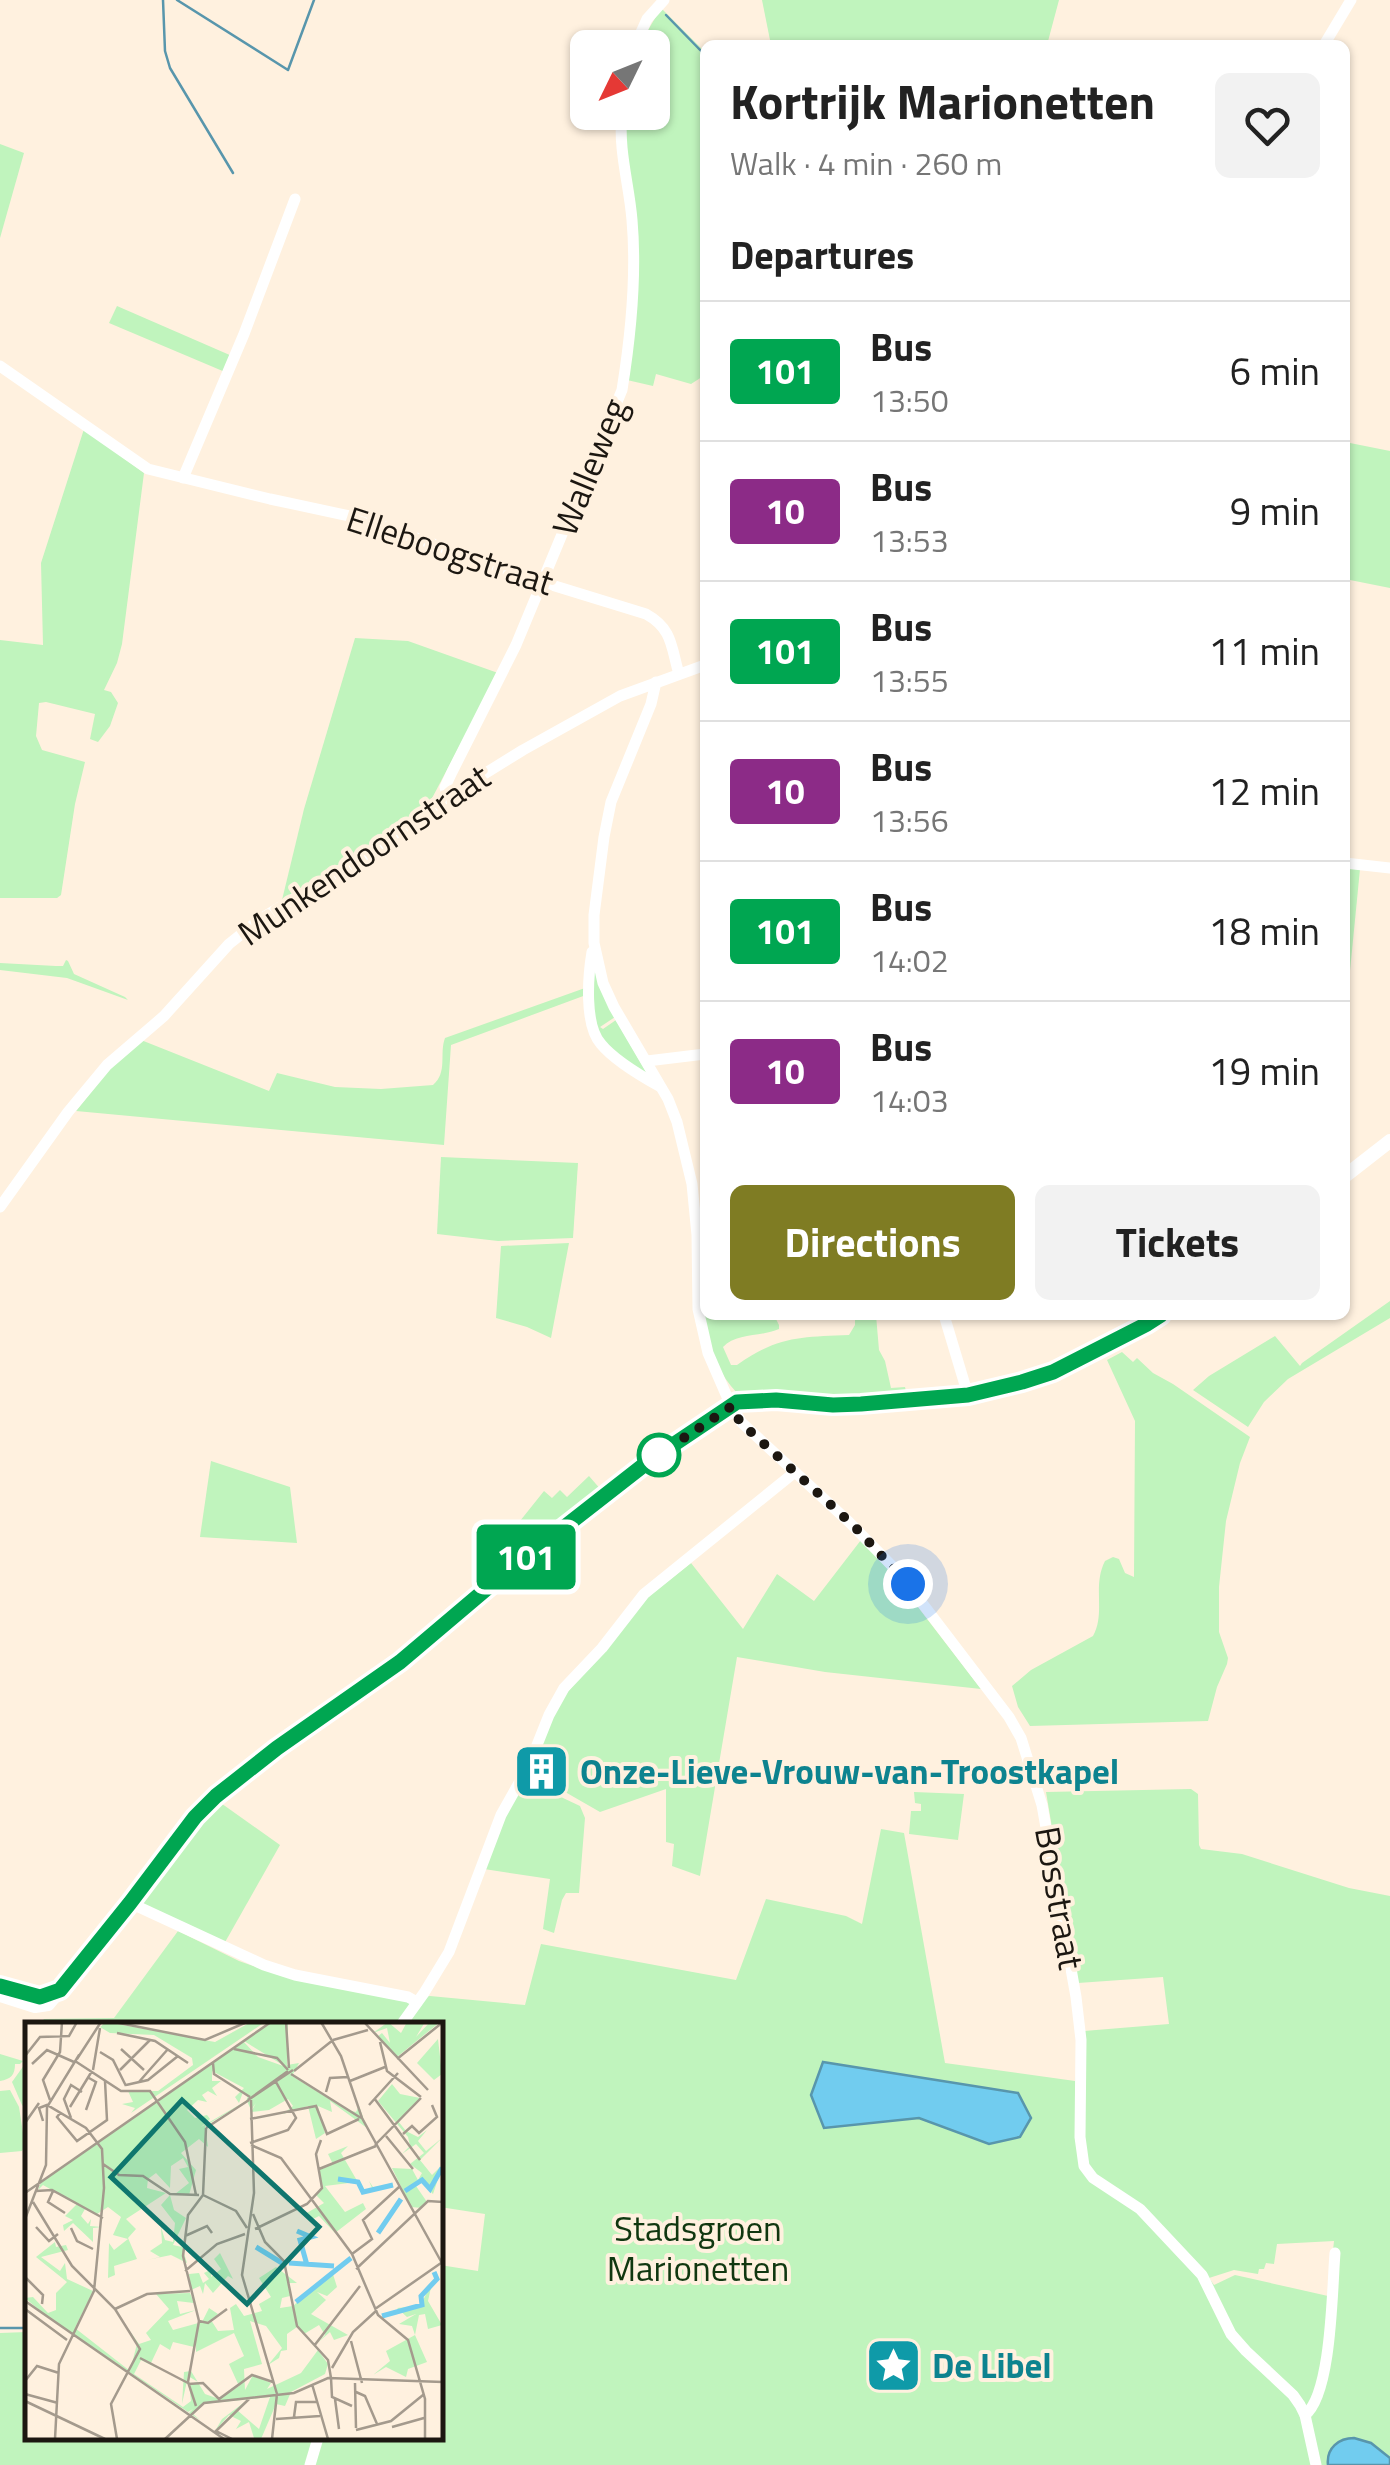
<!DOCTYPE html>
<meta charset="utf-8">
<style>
body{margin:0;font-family:"Titillium Web",sans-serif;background:#f2f2f2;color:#222;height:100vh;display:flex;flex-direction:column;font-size:38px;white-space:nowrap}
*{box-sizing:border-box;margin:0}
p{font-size:32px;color:#767676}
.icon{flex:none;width:55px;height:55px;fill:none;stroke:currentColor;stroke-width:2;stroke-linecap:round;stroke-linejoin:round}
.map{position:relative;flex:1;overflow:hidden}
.details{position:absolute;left:700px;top:40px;width:650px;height:1280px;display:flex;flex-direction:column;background:#fff;border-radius:15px;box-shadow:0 2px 8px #0004}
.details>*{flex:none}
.badge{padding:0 20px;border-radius:8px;font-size:35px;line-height:65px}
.needle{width:65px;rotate:227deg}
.fabs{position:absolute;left:570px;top:30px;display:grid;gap:20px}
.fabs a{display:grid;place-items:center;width:100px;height:100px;border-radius:15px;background:#fff;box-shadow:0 2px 8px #0004;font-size:50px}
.you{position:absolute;width:50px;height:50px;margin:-25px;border:8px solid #fff;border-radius:50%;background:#1a73e8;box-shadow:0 0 0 15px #1a73e833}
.map>.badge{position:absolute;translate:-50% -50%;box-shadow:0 0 0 5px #fff}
h2{padding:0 30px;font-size:38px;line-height:90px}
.round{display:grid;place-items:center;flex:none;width:105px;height:105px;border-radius:15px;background:#f2f2f2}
.overview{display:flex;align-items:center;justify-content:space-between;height:170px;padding:0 30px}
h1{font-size:48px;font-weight:700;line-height:75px}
.primary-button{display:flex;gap:20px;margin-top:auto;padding:20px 30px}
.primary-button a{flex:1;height:115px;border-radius:15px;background:#7f7c23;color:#fff;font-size:40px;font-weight:700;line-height:115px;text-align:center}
.primary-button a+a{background:#f2f2f2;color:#222}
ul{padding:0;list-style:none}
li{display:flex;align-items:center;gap:30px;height:140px;padding:0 30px;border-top:2px solid #e0e0e0}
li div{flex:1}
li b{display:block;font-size:38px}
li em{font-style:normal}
li .badge{min-width:110px;font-weight:700;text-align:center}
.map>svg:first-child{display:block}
.green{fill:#c0f4bd;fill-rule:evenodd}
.water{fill:#71ccef;stroke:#5896ac;stroke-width:2.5}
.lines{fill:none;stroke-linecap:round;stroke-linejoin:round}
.stream{stroke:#5896ac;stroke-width:2.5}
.minor{stroke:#fff;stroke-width:11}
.tertiary{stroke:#fff;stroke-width:14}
.line-casing{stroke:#fff;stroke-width:22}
.line{stroke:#00a651;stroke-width:15}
.walk{stroke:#1c1711;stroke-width:10;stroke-dasharray:0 18}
.stop-dot{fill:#fff;stroke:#00a651;stroke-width:5}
.labels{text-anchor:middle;stroke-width:8;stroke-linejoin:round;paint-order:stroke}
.street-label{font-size:35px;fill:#1c1711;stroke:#fff1df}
.culture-label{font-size:35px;font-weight:bold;fill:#0d838f;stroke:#fff1df;text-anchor:start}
.park-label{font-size:35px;fill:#103710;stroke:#fff1df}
.inset-river{fill:none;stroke:#71ccef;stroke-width:5}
.inset-road{fill:none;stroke:#a49a8d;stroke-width:2.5}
.view{fill:#0f766e;fill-opacity:0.15;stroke:#0f766e;stroke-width:5}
.inset-edge{fill:none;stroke:#1c1711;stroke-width:5}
</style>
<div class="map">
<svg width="1390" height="2465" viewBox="0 0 1390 2465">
<rect width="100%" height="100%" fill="#fff1df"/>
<g class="green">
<path d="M762 0H1059L1047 45H771Z"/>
<path d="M661 8 705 52V375L691 384 656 374 653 386 627 380 633 343 625 113 652 112V48L638 47Z"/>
<path d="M0 144 24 153 0 238Z"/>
<path d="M117 306 232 356 225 372 109 323Z"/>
<path d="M84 429 144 473 122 644 117 663 104 690 111 692 118 703 110 726 98 742 90 739 95 714 46 702 39 703 36 736 42 750 85 762 75 804 61 895 57 898H0V640L43 645 41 563Z"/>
<path d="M1345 442 1390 451V588L1345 579Z"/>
<path d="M355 638 408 641 498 673 430 802 360 854 282 900 304 809Z"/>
<path d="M1345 867 1360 869 1349 981 1345 980Z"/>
<path d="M66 960 68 961 74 974 125 997 128 1000 67 978 0 970V963L56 966H63Z"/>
<path d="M593 966 615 1017 600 1027 603 1029 616 1020 649 1077 607 1047 594 1024Z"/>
<path d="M585 988 586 995 451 1045 444 1145 76 1111 113 1064 141 1040 269 1091 277 1073 335 1087 381 1089 433 1085C448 1072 439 1054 445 1038Z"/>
<path d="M441 1157 578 1163 573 1238 498 1241 437 1234Z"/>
<path d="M701 1240H705V1315H774L779 1325V1329C761 1337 736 1333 723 1347L731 1365H737C778 1336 801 1337 849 1335L855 1325V1315H876L879 1350 885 1361 891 1388 905 1387 907 1396 816 1399 769 1393H737C696 1348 702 1297 701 1240Z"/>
<path d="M569 1243 551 1338 527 1327 496 1318 501 1246Z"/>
<path d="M1390 1301V1318L1288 1379 1264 1402 1248 1427 1193 1390 1209 1376 1275 1336 1300 1366 1302 1363Z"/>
<path d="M1122 1352 1133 1362 1137 1358 1153 1373 1173 1384 1250 1437 1240 1463 1226 1521 1219 1587V1632L1228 1658 1227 1664 1217 1687 1208 1721 1030 1726 1018 1707 1012 1686 1031 1670 1093 1636C1106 1613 1092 1586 1105 1561L1113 1557 1119 1559 1125 1573 1134 1577 1135 1421 1107 1360Z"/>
<path d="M211 1461 290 1487 297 1543 200 1537Z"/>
<path d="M589 1476 602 1491 533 1546 516 1526 544 1491 552 1498 560 1490 567 1497Z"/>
<path d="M861 1540 894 1576 981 1689 825 1672 737 1657 700 1876 672 1866 674 1844 666 1842V1789L600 1812 546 1781 545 1765H534L559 1702 649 1596 691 1563 743 1629 777 1574 814 1601Z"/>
<path d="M527 1781 580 1806 585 1818 579 1893H566L562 1900 554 1933 543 1929 550 1879 484 1869 499 1828 522 1784Z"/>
<path d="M1191 1789 1198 1794 1199 1845 1201 1849 1242 1854 1349 1888 1390 1896V2465H0V2333L27 2332 28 2438H440V2265L478 2271 485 2214 440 2207V2025H50L43 2019 114 2018 178 1931 239 1961 282 1976 400 1999 430 1996 525 2005 541 1944 736 1980 766 1899 846 1916 862 1924 881 1829 904 1833 945 2063 1075 2081 1084 2031 1169 2024 1163 1977 1078 1983 1046 1792ZM1334 2241 1328 2296 1235 2275 1214 2285 1209 2278 1234 2270 1258 2274 1259 2269H1264L1266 2263 1274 2264 1277 2244Z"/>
<path d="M914 1792 964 1794 958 1840 909 1834 911 1811H921V1804L915 1803Z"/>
<path d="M218 1801 280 1845 224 1944 139 1902 207 1810Z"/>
<path d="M0 2054 23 2061 20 2064H15C15 2075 11 2079 0 2081Z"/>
<path d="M27 2061V2110L22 2105 12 2082Z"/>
<path d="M10 2090 19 2107 25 2146 22 2151 0 2153V2091Z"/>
</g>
<g class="water">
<path d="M823 2062 1018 2093 1031 2118 1020 2137 989 2144 919 2118 824 2128 811 2095Z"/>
<path d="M1354 2438 1371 2443 1390 2458V2465H1328C1326 2448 1339 2438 1354 2438Z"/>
</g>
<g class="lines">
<g class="stream">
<path d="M163 0 165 51 170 68 233 173"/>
<path d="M177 0 288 70 314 0"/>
<path d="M666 15 705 55"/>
<path d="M0 2328H28"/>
</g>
<g class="minor">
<path d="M1324 45 1351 0"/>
<path d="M634 48 647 19 664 0"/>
<path d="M0 366 148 469 270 499 359 518 542 582 646 614C673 629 671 647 679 674"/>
<path d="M183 478 244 334 295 199"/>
<path d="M656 682 651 704 611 802 604 837 594 915V943L603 983 614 1007 668 1099 677 1122 692 1184 697 1235 698 1309 708 1353 728 1399 741 1422 849 1522 900 1574 1009 1717 1021 1738 1042 1805 1076 1997 1081 2040 1080 2137 1084 2166 1093 2178 1140 2209 1202 2275 1231 2334 1246 2351 1293 2395 1300 2405 1305 2415 1316 2465"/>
<path d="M447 797 445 787 452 772 516 645 622 390C631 334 637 277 632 220 629 183 618 151 622 112"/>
<path d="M1345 863 1390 868"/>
<path d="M592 952C588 976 584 1025 601 1044 614 1060 641 1076 659 1086"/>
<path d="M647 1061 705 1054"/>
<path d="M0 1207 68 1112 107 1065 164 1016 229 944 259 920 362 857 447 797 523 750 620 696 705 665"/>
<path d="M944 1315 968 1395"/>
<path d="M130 1903 264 1965 295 1975 408 1997 417 2002"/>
<path d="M401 2025 424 1993 449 1952 501 1815 529 1765 549 1715 564 1688 602 1648 644 1594 795 1472"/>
<path d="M1305 2415C1332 2394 1332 2288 1335 2253"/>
<path d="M310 2465 318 2438"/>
</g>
<g class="tertiary">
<path d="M1345 1176 1390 1141"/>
<path d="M0 1995 35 2006 48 2004 130 1903 195 1817 216 1796 277 1748 399 1662 498 1579 649 1461 737 1402 775 1400 833 1405 861 1404 968 1395 1022 1383 1053 1372 1147 1324 1161 1315"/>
</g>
</g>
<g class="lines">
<defs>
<path id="line" d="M0 1986 40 1997 60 1990 130 1903 195 1817 216 1796 277 1748 400 1662 498 1579 649 1461 737 1402 776 1400 833 1405 861 1404 968 1395 1022 1382 1053 1372 1147 1324 1161 1315"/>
</defs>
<use href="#line" class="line-casing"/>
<use href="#line" class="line"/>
<path class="walk" d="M659 1455 649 1461 732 1406 740 1422 854 1526 908 1584"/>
</g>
<defs>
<symbol id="building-square" viewBox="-11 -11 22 22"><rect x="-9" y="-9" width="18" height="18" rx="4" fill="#0f9aa8" stroke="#fff1df"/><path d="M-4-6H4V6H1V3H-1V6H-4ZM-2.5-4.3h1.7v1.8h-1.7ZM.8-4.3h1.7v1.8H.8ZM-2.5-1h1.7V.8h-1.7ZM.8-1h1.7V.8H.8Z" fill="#fff"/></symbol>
<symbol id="sight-square" viewBox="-11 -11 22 22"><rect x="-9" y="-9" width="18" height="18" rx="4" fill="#0f9aa8" stroke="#fff1df"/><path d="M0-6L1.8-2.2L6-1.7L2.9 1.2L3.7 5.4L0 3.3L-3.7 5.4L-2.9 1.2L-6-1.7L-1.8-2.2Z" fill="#fff"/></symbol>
</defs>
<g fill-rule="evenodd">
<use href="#building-square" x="510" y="1740" width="63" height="63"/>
<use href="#sight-square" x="862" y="2334" width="63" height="63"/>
</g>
<circle class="stop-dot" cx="659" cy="1455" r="20"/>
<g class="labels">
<g class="street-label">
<text transform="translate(590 467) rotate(-68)" y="12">Walleweg</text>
<text transform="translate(450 551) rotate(18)" y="12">Elleboogstraat</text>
<text transform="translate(364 855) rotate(-34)" y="12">Munkendoornstraat</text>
<text transform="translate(1059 1898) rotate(80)" y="12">Bosstraat</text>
</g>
<g class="culture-label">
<text x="580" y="1784">Onze-Lieve-Vrouw-van-Troostkapel</text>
<text x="932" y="2378">De Libel</text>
</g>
<g class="park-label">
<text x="698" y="2241">Stadsgroen<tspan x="698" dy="40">Marionetten</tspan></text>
</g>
</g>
<g transform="translate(25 2022)">
<rect width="418" height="418" fill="#fff1df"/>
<path d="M81 0 190 20 226 0H240L106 91 110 86 97 82 108 80 103 69H133L168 43 167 36 129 13 85 11 75 5ZM248 0H263L262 43 274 41 267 54 322 88 331 90 334 84 342 106 305 79 307 90 293 84 300 111 291 117 283 84 258 92 268 84 263 77 244 88 226 90 231 81 226 88 222 79 180 104 183 125 174 117 156 131 171 148 164 173 150 172 164 161 154 147 163 145 158 136 146 144 145 166 131 151 123 157 122 166 141 171 101 197 111 207 103 216 112 237 89 244 90 253 83 256 84 221 89 228 103 217 88 213 96 195 83 185 72 192 60 187 56 194 63 202 66 197 65 204 77 205 68 206V220L48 201 39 209 38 203 48 198 40 194 52 182 18 163 13 168 16 160 218 19 233 35 261 45 219 19ZM187 49 219 66 210 75 214 81 218 70 223 74 221 79 176 105 185 97 182 93 170 96 162 88 173 78 182 80 177 73 183 69 192 74 187 66 196 59H187ZM363 0 376 11 382 0H400L391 15 405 0H415L372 35 352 15 357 11 365 21 362 6 348 11ZM413 17 417 52 409 58 392 41ZM367 62 375 72 395 76 373 99 381 109 393 115 402 108 393 119 401 129 417 116 395 138 407 153 418 142 408 172 396 160 391 164 402 180 397 186 386 185 367 146 387 147 393 158 397 151 385 142 399 131 391 122 377 132 385 124 383 115 353 79ZM323 124 316 131 338 169 347 166 344 159 348 165 364 164 338 170 332 160 300 164 320 190 338 181 341 187 310 211 294 194 284 199 280 192 299 181 291 173 298 165 294 148 308 142 303 132ZM145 173 149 188 161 196 148 223 157 225 162 241 146 233 122 238 135 235 125 229 137 221 136 205 140 218 148 220 150 201 136 183ZM30 220 31 225 41 223 43 228 16 235 35 249 40 241 42 257 68 269 50 306 105 349 112 322 102 305 114 322 126 318 121 311 144 287 131 272 165 271 169 281 152 279 155 292 171 288 143 299 148 308 177 300 184 286 193 292 186 298 193 309 209 308 205 286 211 282 219 294 237 289 234 282 246 275 234 256 251 245 272 261H263L265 274 257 276 255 286 268 284 307 249 312 265 302 274 292 270 301 278 286 292 323 313 309 318 305 310 290 323 300 313 294 303 279 312 272 305 262 312V328L256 329 254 336 243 343 257 326 241 304 225 299 237 342 219 347 220 368 228 353 246 361 242 367 276 351 293 328 303 342 300 352 266 370 260 384 251 382 236 417 229 416 224 400 211 407 216 399 204 393 190 409 197 397 221 379 212 388 234 407 245 375 178 382 167 391 175 398 164 391 168 387 163 390 19 292 0 276 8 275 23 291 31 288V271L42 260 11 235ZM209 311 219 334 204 342 214 364 194 377 180 372 166 349 159 350 157 382 163 354 173 360 164 362 166 379 158 385 109 352 116 338 132 346 126 341 135 322 145 328 148 320 169 325 171 317V330ZM195 231 208 257 203 254 188 271 180 261 178 272 175 264 166 268 164 252 174 251 178 261 184 257 179 251 187 247 186 255 196 247 189 237ZM407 261 403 279 417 303 403 307 400 292 394 293 390 313 402 340 383 347 381 355 361 345 348 353 365 339 361 329 390 313 387 304 374 302 391 292 382 295 372 286 395 284Z" fill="#c0f4bd" fill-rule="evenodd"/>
<path class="inset-river" d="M313 157 333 160 338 170 368 163M380 169 397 158 405 167 417 146M272 209 286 215 275 218 282 243M353 211 376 177M231 225 257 241M264 241 309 244M271 280 326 236M357 294 397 283 396 274 412 257 409 250"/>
<path class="inset-road" d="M89 0 180 18 222 0M261 0 264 46M296 0 316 34 337 96 418 243M339 0 403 68M92 11 130 19 163 41M308 18 343 8M355 20 362 49 396 75M96 27 119 48M209 27 252 36 263 48M75 30 88 38 101 64M0 34 15 15 44 14 52 0M52 37 76 0M372 37 418 0M50 39 96 69H125L160 120 171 173M188 41 189 52 225 75M7 42 22 28 49 40M68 48 75 6M95 48 125 18M263 49 223 78 268 48M269 49 308 18M266 52 336 96M325 59 360 45M113 61 143 27M101 63 123 58 153 34M301 70 305 56 323 55M349 76 395 138M25 78 18 58 35 30 37 0M226 78 229 171 217 253 252 372 247 417M344 83 373 51M45 85 67 49M61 88 71 60 64 56M36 90 32 95 52 119 82 98 80 59M46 96 39 77 46 63 57 70M225 97 291 84 302 112 334 97M18 99 14 86 22 83 61 106 77 127 79 166 69 269 34 342 30 417M181 106 224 78M378 112 387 104 394 111 412 95 407 83M361 114 388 147M225 121 263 108 271 96 251 60M226 123 256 136 327 232 353 293 383 318 400 377V417M350 123 396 76M0 125V101L14 81M78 142 94 153 118 154 145 172 174 173M294 147 351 124M11 169 27 168 78 196M28 169 23 180 40 191M0 171 246 0M178 173 181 106M178 173 211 189 222 206M8 180 47 244 90 287 115 327 86 382 92 417M228 192 240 220 259 239 272 304 303 338 306 356M0 197 21 143 22 85 54 33M11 205 24 219 33 212M46 206 52 219 68 227M230 207 282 182 297 166 291 132 296 118M160 214 182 204 187 211M327 232 347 217 338 198 374 165M331 247 403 179 418 180M160 249 192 222 220 212M0 255 18 273 17 282M0 279 199 417M0 287 42 318M90 287 122 272 165 269M350 287 416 241M174 299 183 301 202 287M326 319 337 361M289 324 335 264M115 336 163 361M307 346 328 310 351 289M306 356 307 375 327 384M0 359 12 344 34 351M330 361 331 406M163 362 178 361 194 377 227 353 248 360M287 362 303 417M331 370 340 374 352 402M0 372 33 381M310 377 314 407M0 379 80 417M171 384 163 360 174 299 158 234 163 193 178 173M269 395 271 380H293M251 397 295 394M367 405 399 396M331 408 366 399 398 373M140 417 179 381 269 371 303 356 418 360M207 417 191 409 224 377"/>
<path class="view" d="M157 78 294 205 222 282 86 155Z"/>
<rect width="418" height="418" class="inset-edge"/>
</g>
</svg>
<div class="fabs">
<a><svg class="needle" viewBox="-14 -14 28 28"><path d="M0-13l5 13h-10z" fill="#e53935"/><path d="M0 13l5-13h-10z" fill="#767676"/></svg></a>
</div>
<div class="you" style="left:908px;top:1584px"></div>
<b class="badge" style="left:526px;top:1557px;background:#00a651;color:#fff">101</b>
<section class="details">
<div class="overview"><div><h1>Kortrijk Marionetten</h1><p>Walk · 4 min · 260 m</p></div><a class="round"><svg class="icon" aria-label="heart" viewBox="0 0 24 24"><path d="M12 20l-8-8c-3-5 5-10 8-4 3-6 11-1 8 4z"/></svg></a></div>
<h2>Departures</h2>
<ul>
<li><span class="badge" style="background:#00a651;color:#fff">101</span><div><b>Bus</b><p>13:50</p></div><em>6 min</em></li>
<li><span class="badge" style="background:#8c2b87;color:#fff">10</span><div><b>Bus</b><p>13:53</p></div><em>9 min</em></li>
<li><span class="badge" style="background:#00a651;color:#fff">101</span><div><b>Bus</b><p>13:55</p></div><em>11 min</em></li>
<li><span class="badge" style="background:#8c2b87;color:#fff">10</span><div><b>Bus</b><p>13:56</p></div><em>12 min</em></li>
<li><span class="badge" style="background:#00a651;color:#fff">101</span><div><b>Bus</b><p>14:02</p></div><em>18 min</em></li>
<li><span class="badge" style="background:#8c2b87;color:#fff">10</span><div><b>Bus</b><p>14:03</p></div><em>19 min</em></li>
</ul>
<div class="primary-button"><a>Directions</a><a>Tickets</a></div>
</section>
</div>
